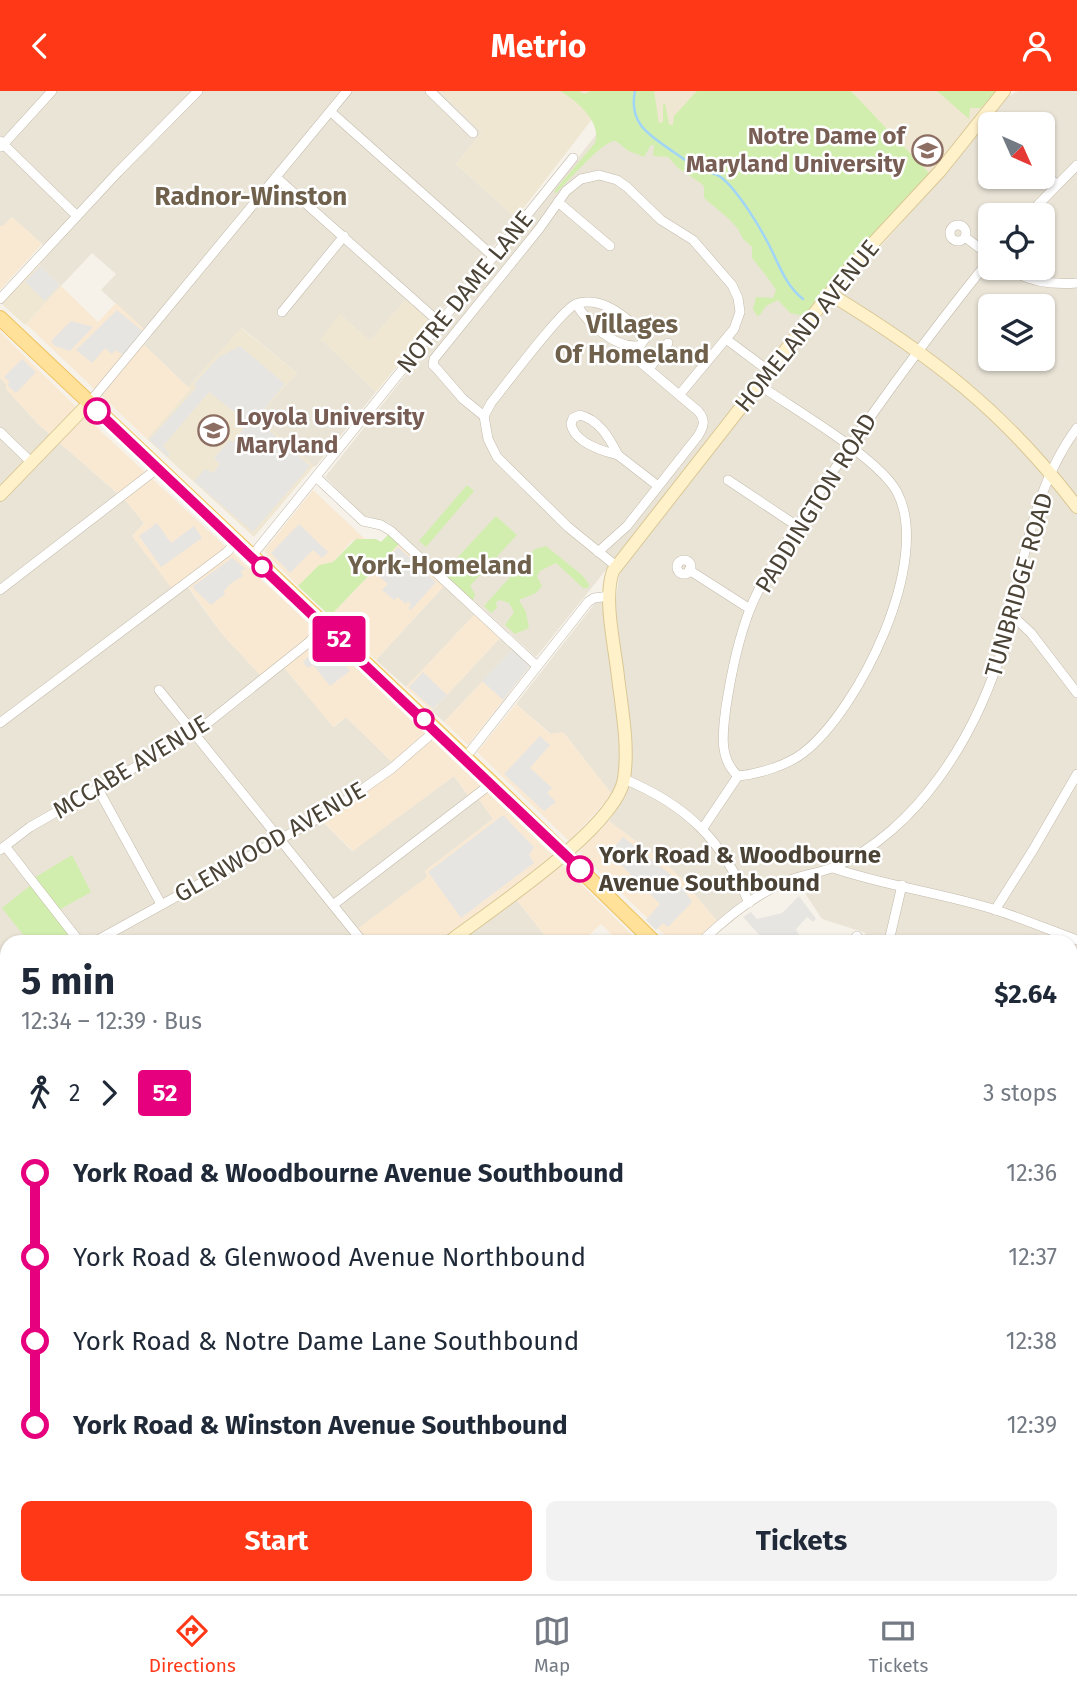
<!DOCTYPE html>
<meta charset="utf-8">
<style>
body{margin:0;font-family:"Fira Sans",sans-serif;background:#f2f2f3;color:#1f2937;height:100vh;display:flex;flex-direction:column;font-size:26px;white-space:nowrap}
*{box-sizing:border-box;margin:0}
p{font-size:23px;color:#747a83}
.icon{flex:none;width:38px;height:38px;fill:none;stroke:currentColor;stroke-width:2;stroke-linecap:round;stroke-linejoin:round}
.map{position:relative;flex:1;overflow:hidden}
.details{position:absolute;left:0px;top:844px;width:1078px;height:660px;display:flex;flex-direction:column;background:#fff;border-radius:21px 21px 0 0;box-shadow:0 2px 5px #0004}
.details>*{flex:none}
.badge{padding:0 14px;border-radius:5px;font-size:24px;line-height:46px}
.needle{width:46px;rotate:135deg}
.tools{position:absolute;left:978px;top:21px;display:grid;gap:14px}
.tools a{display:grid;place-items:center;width:77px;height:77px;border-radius:10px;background:#fff;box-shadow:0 2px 5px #0004;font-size:35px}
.map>.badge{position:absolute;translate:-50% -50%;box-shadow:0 0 0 4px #fff}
.legs{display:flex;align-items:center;gap:10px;height:77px;padding:0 21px;font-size:23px}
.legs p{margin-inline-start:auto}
.headline{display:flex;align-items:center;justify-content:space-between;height:119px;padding:0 21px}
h1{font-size:38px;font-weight:700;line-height:52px}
.button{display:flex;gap:14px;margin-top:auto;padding:14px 21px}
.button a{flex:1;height:80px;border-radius:10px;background:#ff3817;color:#fff;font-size:28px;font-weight:700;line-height:80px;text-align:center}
.button a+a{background:#f2f2f3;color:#1f2937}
ul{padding:0 21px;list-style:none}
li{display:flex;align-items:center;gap:24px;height:84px;font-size:26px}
li i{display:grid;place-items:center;width:10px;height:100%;margin:0 9px;background:currentColor}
li i::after{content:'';width:18px;height:18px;margin:-9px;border:5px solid;border-radius:50%;background:#fff}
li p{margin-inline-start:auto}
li:first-child i{background:linear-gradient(#0000 50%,currentColor 0)}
li:last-child i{background:linear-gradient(currentColor 50%,#0000 0)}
header{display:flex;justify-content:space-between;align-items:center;height:91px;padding:0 21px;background:#ff3817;color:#fff;font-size:32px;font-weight:700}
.menu{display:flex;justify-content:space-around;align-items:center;height:98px;border-top:2px solid #e0e1e3;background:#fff;font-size:19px;color:#747a83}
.menu a{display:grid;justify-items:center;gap:4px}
.menu .current{color:#ff3817}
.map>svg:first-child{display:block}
.residential{fill:#eae4d7;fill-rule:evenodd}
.commercial{fill:#f9e9d3}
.education{fill:#f0e7d2}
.green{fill:#d2eeae}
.parking{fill:#e7e5e1}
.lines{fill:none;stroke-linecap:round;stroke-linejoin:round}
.stream{stroke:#a0d5f8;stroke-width:2.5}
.street-casing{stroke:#c3baaa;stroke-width:10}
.secondary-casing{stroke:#dac795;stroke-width:14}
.primary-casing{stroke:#efc25d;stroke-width:16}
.street{stroke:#fff;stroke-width:9}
.secondary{stroke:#fff2ca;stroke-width:12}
.primary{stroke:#ffe199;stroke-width:14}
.line-1-casing{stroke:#fff;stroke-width:16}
.line-1{stroke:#e6007e;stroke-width:10}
.stop-1-dot{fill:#fff;stroke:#e6007e;stroke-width:3.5}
.labels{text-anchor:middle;stroke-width:5;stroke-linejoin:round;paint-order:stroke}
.education-label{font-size:24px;font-weight:bold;fill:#785e54;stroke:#fff;text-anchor:end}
.street-label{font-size:24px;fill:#4b4336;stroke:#fff}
.stop-label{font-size:24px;font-weight:bold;fill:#4b4336;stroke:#fff;text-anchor:start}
.neighbourhood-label{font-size:26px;font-weight:bold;fill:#6f614c;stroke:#fff}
</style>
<header><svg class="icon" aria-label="back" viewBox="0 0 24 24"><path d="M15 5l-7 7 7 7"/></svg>Metrio<svg class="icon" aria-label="person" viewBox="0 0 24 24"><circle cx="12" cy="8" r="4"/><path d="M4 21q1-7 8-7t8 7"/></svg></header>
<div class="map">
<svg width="1077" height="1503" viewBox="0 0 1077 1503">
<rect width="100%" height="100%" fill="#f6f2e9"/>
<g class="residential">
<path d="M0 0H440L482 41 456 73 516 127 432 232 406 208 370 250 341 224 321 248 376 301 315 376 263 332 261 322 297 282 242 237 188 296 144 254 151 245 101 199 116 183 92 162 61 195 39 174 50 160 12 126 4 135H0Z"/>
<path d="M1018 0H1077V1065L1071 1064V850H859L866 842 822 828 793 784 748 807 717 830 682 788 665 772 609 730 620 714 564 642 551 643 516 613 596 511 616 509 619 485 623 475 831 211 942 87 1005 7ZM990 33H1043V86H990ZM990 124H1043V177H990ZM990 215H1043V268H990Z"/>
<path d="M611 25 735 105 814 212 626 454 536 566 395 437 387 431 362 424 325 386Z"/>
<path d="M0 287 6 293 7 299 38 333 125 409 144 432 132 445 184 491 222 543 263 587 281 573 334 636 346 626 394 673 318 726 352 760 454 685 470 707 476 704 493 728 425 780 428 786 361 850H7V1496H264L276 1503H0Z"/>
<path d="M445 494 476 522 406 596 376 569Z"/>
<path d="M501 546 514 557 444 631 432 620Z"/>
<path d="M512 803 549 850H449Z"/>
<path d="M1077 1427V1503H1001L1008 1496H1071V1433Z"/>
<path d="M378 1496H583L577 1503H374Z"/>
<path d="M602 1496H972L979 1503H596Z"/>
</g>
<g class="commercial">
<path d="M12 126 42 153 0 199V135L4 134Z"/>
<path d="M61 195 98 231 116 212 144 238 138 248 190 298 147 348 26 233Z"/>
<path d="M0 241 105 344 463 675 638 850H618L601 833 583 850H559L556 847 549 850 512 803 449 850H361L353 841 427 786 425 780 493 728 476 704 471 708 454 685 353 760 317 725 394 673 346 626 333 636 281 573 263 587 222 543 185 491 173 499 132 445 144 432 125 409 38 333 6 298V293L0 287Z"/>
<path d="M313 399 365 448H356L351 451 333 471 319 474 298 495 264 460Z"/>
<path d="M399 453 445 494 376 569 330 525Z"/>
<path d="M476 522 501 546 432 620 406 596Z"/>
<path d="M514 557 531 574 468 654 444 631Z"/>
<path d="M516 613 550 643 563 641 611 702 606 710 569 750 477 661Z"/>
<path d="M609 730 665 772 682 788 717 830 696 850H671L579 761Z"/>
<path d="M1071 1280 1077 1286V1427L1071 1433Z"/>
</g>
<g class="education">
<path d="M440 0H720L662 58 600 18 516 127 456 73 482 41Z"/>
<path d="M851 0H998L930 83Z"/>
<path d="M39 174 61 195 25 234 2 213Z"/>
<path d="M406 208 432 232 376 301 321 248 340 223 370 250Z"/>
<path d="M241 237 297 282 262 322 263 331 314 375 254 446 147 348 190 298 188 296Z"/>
</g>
<g class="green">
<path d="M560 0H579L584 3 591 0H654L659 32 663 31V14L665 12 669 33 671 34H673L674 25 697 0H851L930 83 840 178 804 225 790 222 778 209 766 215 760 224 757 225 753 218 756 206 773 207 776 199C768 187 761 178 752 167V156L743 148 738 138 729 128 704 107V96L702 93 678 77 668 66 653 65 654 54H651L644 66C639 64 634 62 629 60 624 58 621 52 615 50 604 48 565 94 555 103V99L595 52C602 31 577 10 560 0Z"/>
<path d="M937 0H996L981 17H970L969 28Z"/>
<path d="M467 394 474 400 426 456 419 450Z"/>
<path d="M496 425 517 444 470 495 475 503 473 510 443 482Z"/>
<path d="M389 443 399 453 330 525 298 495 319 474 333 471 356 448H376L381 451Z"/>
<path d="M546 455 582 484 589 493 588 497H583L556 472 540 480 537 485 542 495 536 502 519 509 526 521 529 537 515 543 505 534 514 521 509 512 500 509 496 511 497 517 491 522 484 515 535 458Z"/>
<path d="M72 764 91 801 59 819 34 787Z"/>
<path d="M31 794 74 850H28L2 817Z"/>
<path d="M264 1496H378L374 1503H276Z"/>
</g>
<g class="parking">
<path d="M40 175 60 194 45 210 25 191Z"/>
<path d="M117 219 144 241 124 265 116 259 112 263 105 257 92 272 76 259Z"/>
<path d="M71 230 93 236 70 260 55 255 51 250Z"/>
<path d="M240 255 285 293 260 323 262 333 310 375 253 441 194 390 205 378 213 382 220 373 214 367 229 349 233 351 248 332 209 301 163 355 170 364 168 366 149 349 197 296 194 293 219 266Z"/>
<path d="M22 268 36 281 16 302 8 295 9 290 4 286Z"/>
<path d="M157 432 171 452 194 435 202 447 161 476 139 445Z"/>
<path d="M299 433 328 461 322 467 313 459 290 482 271 462Z"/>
<path d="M398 456 436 491 411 519 408 517 411 514 408 510 406 513 398 506 394 509 382 499 388 493 375 482Z"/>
<path d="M232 467 246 478 241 480 243 485 230 493 224 500 225 503 211 514 194 498 193 495Z"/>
<path d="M315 555 327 557 335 565 337 563 350 580 330 595 313 574 308 577 303 571 310 564 308 561Z"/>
<path d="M514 557 531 574 503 609 482 590Z"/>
<path d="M423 581 447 604 433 618 409 596Z"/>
<path d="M540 645 550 654 530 677 552 697 547 702 556 711 544 720 504 683Z"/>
<path d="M503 724 534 756 529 764 534 772 461 827 428 781Z"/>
<path d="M623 746 674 786 691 809 692 811 668 836 663 832 656 839 646 829 660 813 609 762Z"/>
<path d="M799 805 816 828 813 831 807 826 796 838 799 844 796 850H765L743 826 751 821 757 828 782 822Z"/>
</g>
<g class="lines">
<path class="stream" d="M635 0C628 34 651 45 675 62 683 67 689 73 698 77 706 81 715 81 722 87 738 100 760 136 769 154 779 173 785 194 803 208"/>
<defs>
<g id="street">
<path d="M430 0 473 42"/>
<path d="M331 21 494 166"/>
<path d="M0 50 77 125"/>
<path d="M1 56 52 0"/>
<path d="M1043 81 1057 94"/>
<path d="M276 86 440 232"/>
<path d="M558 111 610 155"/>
<path d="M1028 124 1077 74"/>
<circle cx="958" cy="142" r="8"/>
<path d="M965 146 990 165"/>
<path d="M1008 177C1028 191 1053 194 1077 192"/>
<path d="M0 208 118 81 198 0"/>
<path d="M576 213C588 232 614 257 638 255"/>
<path d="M282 221 344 145"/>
<path d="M726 248 769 280"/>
<path d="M649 278 668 252"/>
<path d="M89 312 347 0"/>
<path d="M580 324C599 329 609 346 618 364 602 360 574 351 571 333L573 327Z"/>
<path d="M484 325 463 308 437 278 433 274 434 268 539 138 566 100 581 88 599 84 617 89 627 96 661 129 693 149 732 194 738 207 740 221 734 238 680 303"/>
<path d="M484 325 491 312C504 296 562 218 576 213 581 211 591 210 597 212 616 216 632 233 647 245 640 254 635 260 640 271L698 320C706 329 704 335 698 345L627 435 598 461"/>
<path d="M484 325 488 348 497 366 568 436 616 475"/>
<path d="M0 341 32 372"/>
<path d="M618 364 658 395"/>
<path d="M316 386 363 430 381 434 391 440 537 575"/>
<path d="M728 389 797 435"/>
<path d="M251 466 573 67"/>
<circle cx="684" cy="476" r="7"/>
<path d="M689 479 750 518"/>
<path d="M0 499 158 377"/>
<path d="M1014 526 1031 542 1077 602"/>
<path d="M159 599 362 850"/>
<path d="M0 632 227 461 236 451"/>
<path d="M465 667 588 511 594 507 610 505"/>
<path d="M738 685C718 667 723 640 726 616 731 583 738 549 750 518 766 479 792 443 815 408 869 324 928 245 990 168"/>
<path d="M624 688C687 714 722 749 749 812"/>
<path d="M98 698 161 813"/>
<path d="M703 737 738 685C758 683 786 675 803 662 859 619 933 469 897 401 878 366 793 318 758 293"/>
<path d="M5 755 79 850"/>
<path d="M0 759 30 736 195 642 308 552 324 535"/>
<path d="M833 777C886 795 942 802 996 819 1023 828 1050 839 1077 849"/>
<path d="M333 814 492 692"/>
<path d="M995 819 1033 759 1077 683"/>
<path d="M96 850 333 719 391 678 436 639"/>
<path d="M702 850C726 827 753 805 783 792 799 784 818 783 834 776 875 759 912 724 938 688 970 645 991 597 1006 546 1008 539 1012 533 1014 526 1016 518 1014 508 1016 500 1028 444 1042 384 1077 337"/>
<path d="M852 850 857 845"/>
<path d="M889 850 902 794"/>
<path d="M0 886 7 895"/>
<path d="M0 905 7 901"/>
<path d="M1071 979 1077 981"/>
<path d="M1071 1017 1077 997"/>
<path d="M0 1019 7 1014"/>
<path d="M0 1058 7 1067"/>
<path d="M0 1211 7 1221"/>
<path d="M1071 1254 1077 1237"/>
<path d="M1071 1305 1077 1299"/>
<path d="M0 1430 7 1427"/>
<path d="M53 1496 57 1503"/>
<path d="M905 1496 912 1503"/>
<path d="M136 1503 146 1496"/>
<path d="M441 1503 447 1496"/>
<path d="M745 1503 751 1496"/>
</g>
<g id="secondary">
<path d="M830 203C932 265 1004 320 1077 416"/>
<path d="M0 404 89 312"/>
<path d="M450 850C491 819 616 737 624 688 629 655 622 619 618 586 615 556 603 508 613 480L849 178 940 80 1004 0"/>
<path d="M1071 1071 1077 1073"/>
<path d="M0 1194 7 1189"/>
<path d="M186 1496 194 1503"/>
<path d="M589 1503 595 1496"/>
</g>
<g id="primary">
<path d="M0 227 492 692 653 850"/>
<path d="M1071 1262 1077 1268"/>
</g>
</defs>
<use href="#street" class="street-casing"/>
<use href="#secondary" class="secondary-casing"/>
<use href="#primary" class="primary-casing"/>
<use href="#street" class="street"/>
<use href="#secondary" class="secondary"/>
<use href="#primary" class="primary"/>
</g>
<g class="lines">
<defs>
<path id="line-1" d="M97 320 580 778"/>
</defs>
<use href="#line-1" class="line-1-casing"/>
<use href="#line-1" class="line-1"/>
</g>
<defs>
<symbol id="university-ring" viewBox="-11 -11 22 22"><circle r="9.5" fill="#fff" stroke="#8d6e63" stroke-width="1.5"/><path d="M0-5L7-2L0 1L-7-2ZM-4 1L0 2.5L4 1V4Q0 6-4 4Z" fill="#8d6e63"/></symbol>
</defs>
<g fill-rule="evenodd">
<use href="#university-ring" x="910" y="42" width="35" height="35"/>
<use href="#university-ring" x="196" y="322" width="35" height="35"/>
</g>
<g class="stop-1-dot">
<circle cx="97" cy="320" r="12"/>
<circle cx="262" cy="476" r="9"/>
<circle cx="424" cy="628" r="9"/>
<circle cx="580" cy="778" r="12"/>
</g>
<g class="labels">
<g class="education-label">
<text x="905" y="53">Notre Dame of<tspan x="905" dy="28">Maryland University</tspan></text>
<text x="236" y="334" text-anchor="start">Loyola University<tspan x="236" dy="28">Maryland</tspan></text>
</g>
<g class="street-label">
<text transform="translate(465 201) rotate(-51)" y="8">NOTRE DAME LANE</text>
<text transform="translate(807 235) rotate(-51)" y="8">HOMELAND AVENUE</text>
<text transform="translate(816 412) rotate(-58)" y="8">PADDINGTON ROAD</text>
<text transform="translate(1019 494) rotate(-74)" y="8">TUNBRIDGE ROAD</text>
<text transform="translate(131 676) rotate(-31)" y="8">MCCABE AVENUE</text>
<text transform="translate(270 751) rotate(-30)" y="8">GLENWOOD AVENUE</text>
</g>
<g class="stop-label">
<text x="599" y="772">York Road &amp; Woodbourne<tspan x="599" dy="28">Avenue Southbound</tspan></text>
</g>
<g class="neighbourhood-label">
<text x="251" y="114">Radnor-Winston</text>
<text x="632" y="242">Villages<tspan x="632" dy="30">Of Homeland</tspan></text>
<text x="440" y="483">York-Homeland</text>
</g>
</g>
</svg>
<div class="tools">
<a><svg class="needle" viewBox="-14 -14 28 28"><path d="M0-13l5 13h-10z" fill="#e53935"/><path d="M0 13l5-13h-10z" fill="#747a83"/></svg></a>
<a><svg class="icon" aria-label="locate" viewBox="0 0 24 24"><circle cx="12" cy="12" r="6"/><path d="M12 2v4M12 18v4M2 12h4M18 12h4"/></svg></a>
<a><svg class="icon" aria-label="layers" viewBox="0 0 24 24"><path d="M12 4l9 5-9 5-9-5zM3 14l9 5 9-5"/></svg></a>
</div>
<b class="badge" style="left:339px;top:548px;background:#e6007e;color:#fff">52</b>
<section class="details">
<div class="headline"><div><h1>5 min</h1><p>12:34 – 12:39 · Bus</p></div><b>$2.64</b></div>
<div class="legs"><svg class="icon" aria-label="walk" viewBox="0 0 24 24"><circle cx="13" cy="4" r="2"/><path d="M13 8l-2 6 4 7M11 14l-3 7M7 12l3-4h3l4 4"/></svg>2<svg class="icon" aria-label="forward" viewBox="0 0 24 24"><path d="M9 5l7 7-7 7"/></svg><b class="badge" style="background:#e6007e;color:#fff">52</b><p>3 stops</p></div>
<ul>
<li><i style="color:#e6007e"></i><b>York Road &amp; Woodbourne Avenue Southbound</b><p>12:36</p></li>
<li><i style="color:#e6007e"></i><span>York Road &amp; Glenwood Avenue Northbound</span><p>12:37</p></li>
<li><i style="color:#e6007e"></i><span>York Road &amp; Notre Dame Lane Southbound</span><p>12:38</p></li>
<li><i style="color:#e6007e"></i><b>York Road &amp; Winston Avenue Southbound</b><p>12:39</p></li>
</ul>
<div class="button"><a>Start</a><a>Tickets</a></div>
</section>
</div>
<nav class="menu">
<a class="current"><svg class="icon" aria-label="directions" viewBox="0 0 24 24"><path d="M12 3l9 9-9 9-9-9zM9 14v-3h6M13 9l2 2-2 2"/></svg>Directions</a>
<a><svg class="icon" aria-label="map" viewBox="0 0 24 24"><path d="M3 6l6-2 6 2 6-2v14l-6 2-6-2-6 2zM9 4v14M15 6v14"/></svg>Map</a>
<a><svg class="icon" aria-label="tickets" viewBox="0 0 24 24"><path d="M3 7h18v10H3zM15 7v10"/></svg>Tickets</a>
</nav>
